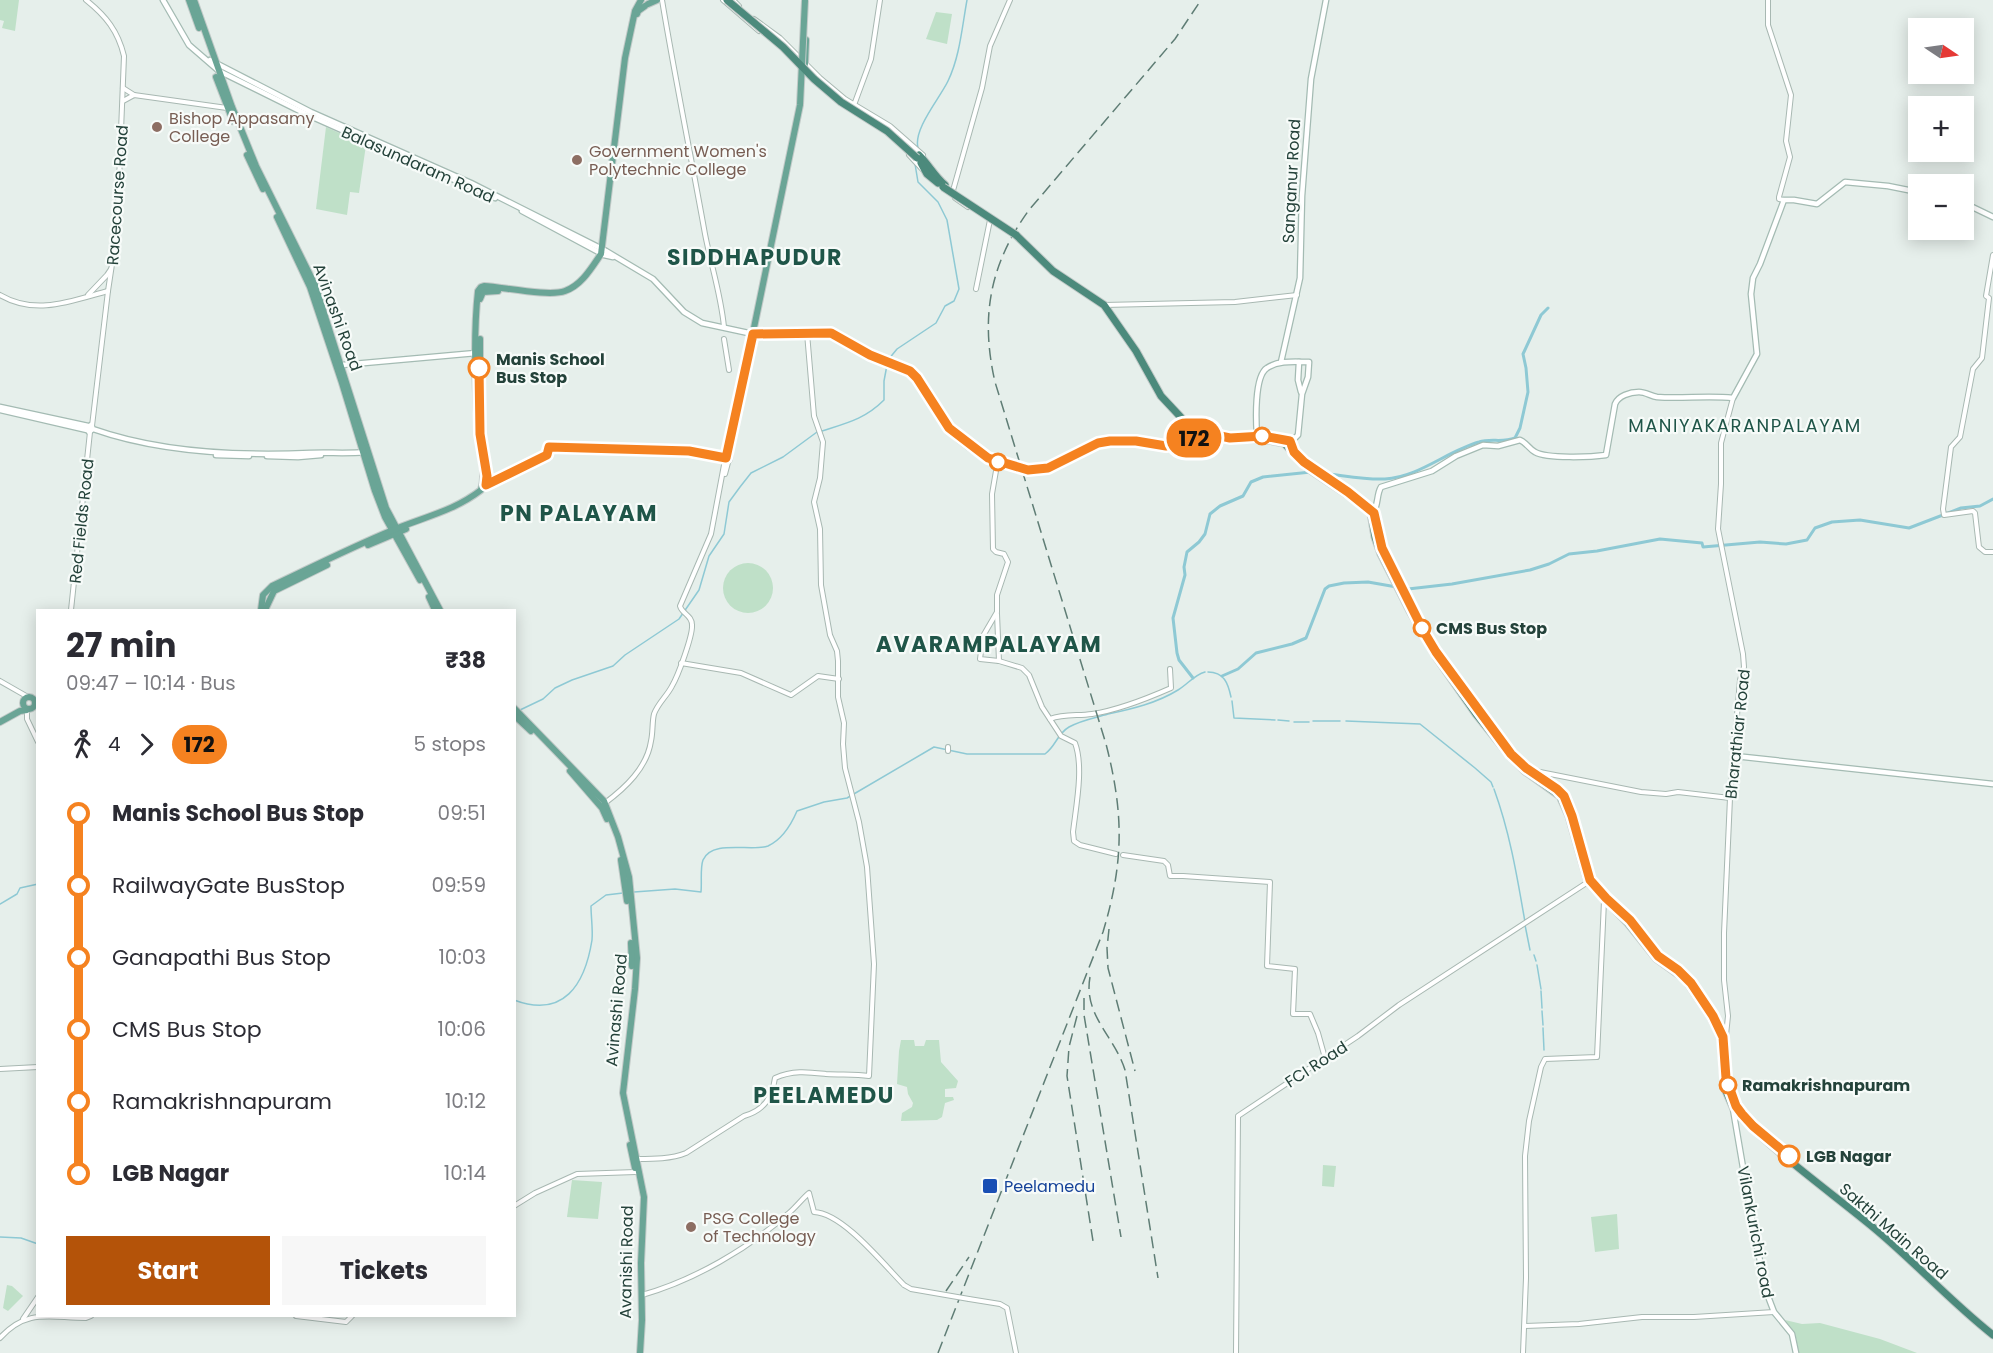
<!DOCTYPE html>
<meta charset="utf-8">
<style>
body{margin:0;font-family:Poppins,sans-serif;background:#f7f7f7;color:#2b2b33;height:100vh;display:flex;flex-direction:column;font-size:22px;white-space:nowrap}
*{box-sizing:border-box;margin:0}
p{font-size:20px;color:#7c7c81}
.icon{flex:none;width:33px;height:33px;fill:none;stroke:currentColor;stroke-width:2;stroke-linecap:round;stroke-linejoin:round}
.map{position:relative;flex:1;overflow:hidden}
.details{position:absolute;left:36px;top:609px;width:480px;height:708px;display:flex;flex-direction:column;background:#fff;border-radius:0px;box-shadow:0 3px 15px #0003}
.details>*{flex:none}
.badge{padding:0 12px;border-radius:20px;font-size:21px;line-height:39px}
.needle{width:39px;rotate:103deg}
.tools{position:absolute;left:1908px;top:18px;display:grid;gap:12px}
.tools a{display:grid;place-items:center;width:66px;height:66px;border-radius:0px;background:#fff;box-shadow:0 3px 15px #0003;font-size:30px}
.map>.badge{position:absolute;translate:-50% -50%;box-shadow:0 0 0 3px #fff}
.legs{display:flex;align-items:center;gap:9px;height:66px;padding:0 30px;font-size:20px}
.legs p{margin-inline-start:auto}
.head{display:flex;align-items:center;justify-content:space-between;height:102px;padding:0 30px}
h1{font-size:33px;font-weight:700;line-height:45px}
.primary-button{display:flex;gap:12px;margin-top:auto;padding:12px 30px}
.primary-button a{flex:1;height:69px;border-radius:0px;background:#b45309;color:#fff;font-size:24px;font-weight:700;line-height:69px;text-align:center}
.primary-button a+a{background:#f7f7f7;color:#2b2b33}
ul{padding:0 30px;list-style:none}
li{display:flex;align-items:center;gap:21px;height:72px;font-size:22px}
li i{display:grid;place-items:center;width:9px;height:100%;margin:0 8px;background:currentColor}
li i::after{content:'';width:15px;height:15px;margin:-8px;border:4px solid;border-radius:50%;background:#fff}
li p{margin-inline-start:auto}
li:first-child i{background:linear-gradient(#0000 50%,currentColor 0)}
li:last-child i{background:linear-gradient(currentColor 50%,#0000 0)}
.map>svg:first-child{display:block}
.green{fill:#bfe0c8}
.lines{fill:none;stroke-linecap:round;stroke-linejoin:round}
.stream{stroke:#8ec9d4;stroke-width:1.5}
.canal{stroke:#8ec9d4;stroke-width:3}
.tertiary-casing{stroke:#a8b8b2;stroke-width:6}
.secondary-casing{stroke:#a4bbb3;stroke-width:7}
.primary-casing{stroke:#c2cac8;stroke-width:8}
.trunk-casing{stroke:#c2cac8;stroke-width:9}
.tertiary{stroke:#fff;stroke-width:4}
.secondary{stroke:#fff;stroke-width:4.5}
.primary{stroke:#6aa596;stroke-width:6}
.trunk{stroke:#4c8a7c;stroke-width:7}
.rail{stroke:#5f7d75;stroke-width:1.5;stroke-dasharray:12 6;stroke-linecap:butt}
.tertiary-bridge-casing{stroke:#a8b8b2;stroke-width:6;stroke-linecap:butt}
.secondary-bridge-casing{stroke:#a4bbb3;stroke-width:7;stroke-linecap:butt}
.primary-bridge-casing{stroke:#c2cac8;stroke-width:8;stroke-linecap:butt}
.trunk-bridge-casing{stroke:#c2cac8;stroke-width:9;stroke-linecap:butt}
.tertiary-bridge{stroke:#fff;stroke-width:4}
.secondary-bridge{stroke:#fff;stroke-width:4.5}
.primary-bridge{stroke:#6aa596;stroke-width:6}
.trunk-bridge{stroke:#4c8a7c;stroke-width:7}
.line-1-casing{stroke:#fff;stroke-width:14}
.line-1{stroke:#f58220;stroke-width:9}
.education-dot{fill:#8d6e63;stroke:#f7fbf9;stroke-width:2}
.stop-1-dot{fill:#fff;stroke:#f58220;stroke-width:3}
.transit-dot{fill:#1a4fb4;stroke:#f7fbf9;stroke-width:2}
.labels{text-anchor:middle;stroke-width:4.5;stroke-linejoin:round;paint-order:stroke}
.education-label{font-size:16px;fill:#785e54;stroke:#f7fbf9;text-anchor:start}
.street-label{font-size:16px;fill:#24423a;stroke:#f7fbf9}
.stop-label{font-size:16px;font-weight:bold;fill:#24423a;stroke:#f7fbf9;text-anchor:start}
.transit-label{font-size:16px;fill:#164399;stroke:#f7fbf9;text-anchor:start}
.neighbourhood-label{font-size:18px;letter-spacing:1.5px;fill:#1f5548;stroke:#f7fbf9}
.district-label{font-size:22px;font-weight:bold;letter-spacing:1.5px;fill:#1f5548;stroke:#f7fbf9}
</style>
<div class="map">
<svg width="1993" height="1353" viewBox="0 0 1993 1353">
<rect width="100%" height="100%" fill="#e6efeb"/>
<g class="green">
<path d="M0 0H19L15 31 2 28 4 21 0 20Z"/>
<path d="M936 12 952 14 947 44 926 39Z"/>
<path d="M326 127 366 145 359 193 350 192 347 215 316 209Z"/>
<circle cx="748" cy="588" r="25"/>
<path d="M901 1040H914L915 1046H924L926 1040H939L941 1062 958 1081 956 1088 945 1089V1097H953L954 1100 945 1103 942 1117 937 1120 901 1121 902 1113 912 1107 913 1103 908 1094 907 1087 897 1084 899 1051Z"/>
<path d="M1323 1165 1336 1166 1334 1187 1322 1186Z"/>
<path d="M572 1180 602 1182 598 1219 567 1217Z"/>
<path d="M1617 1214 1619 1249 1595 1252 1591 1217Z"/>
<path d="M7 1285 12 1286 23 1296 8 1311 3 1308Z"/>
<path d="M1785 1320 1802 1324 1820 1323 1880 1339 1917 1353H1799L1795 1333Z"/>
</g>
<g class="lines">
<g class="stream">
<path d="M918 148C913 129 940 98 948 81 960 56 962 27 967 0"/>
<path d="M888 360 897 349 936 323 945 306 954 301 959 289 947 220 938 202 918 182 915 164"/>
<path d="M822 431C847 423 865 419 884 400V381L887 365"/>
<path d="M1208 672C1224 672 1228 683 1231 697"/>
<path d="M1232 701 1234 718 1275 720"/>
<path d="M520 710 543 699 555 688 572 680 613 666 625 655 679 619 699 590 709 556 724 534 729 502 740 487 751 473 783 457 817 432"/>
<path d="M1278 720 1289 721"/>
<path d="M1313 721H1340"/>
<path d="M1346 721 1420 724 1475 768 1491 782 1493 787"/>
<path d="M1294 722H1309"/>
<path d="M1494 789C1510 833 1517 876 1525 922"/>
<path d="M634 892 675 889 701 892C702 883 700 868 703 860 712 839 752 852 768 846 783 839 791 825 797 811L824 802 847 798 934 747 967 754H1045C1056 746 1057 734 1069 727 1081 720 1095 718 1108 714 1132 709 1157 703 1178 690 1188 684 1194 675 1205 672"/>
<path d="M0 904 17 894 20 888 38 884"/>
<path d="M1525 925 1530 950"/>
<path d="M1534 955 1536 961"/>
<path d="M1537 965 1541 989"/>
<path d="M1541 991 1542 1008"/>
<path d="M514 1000C564 1019 585 984 592 940 593 929 591 917 591 906L606 895 623 893"/>
<path d="M1542 1011 1543 1025"/>
<path d="M1543 1028 1544 1050"/>
<path d="M0 1237 21 1238 38 1244"/>
</g>
<g class="canal">
<path d="M1320 473C1342 475 1363 480 1385 479 1419 477 1447 451 1479 442 1491 438 1502 443 1515 438L1520 428 1528 392 1526 368 1523 354 1541 315 1548 308"/>
<path d="M1222 676 1238 669 1256 653 1292 644 1306 638 1325 589 1329 586 1344 583 1368 582 1408 589 1452 584 1530 570 1549 564 1569 554 1597 551 1660 539 1702 543 1703 547 1760 542 1786 544 1807 540 1815 528 1832 522 1860 520 1909 528 1961 508 1980 506 1993 499"/>
<path d="M1193 678 1179 660 1177 653 1173 618 1185 575 1184 567 1187 552 1199 542 1205 534 1210 514 1220 506 1243 496 1251 482 1263 477 1311 472"/>
</g>
<defs>
<g id="tertiary">
<path d="M86 0C106 16 118 31 124 56L117 231 108 291 92 426"/>
<path d="M662 0C675 78 691 156 705 234 711 265 721 295 724 327"/>
<path d="M723 0 759 31"/>
<path d="M733 0 739 6"/>
<path d="M1768 0V25L1791 95 1786 141 1790 157 1779 197V199L1784 200"/>
<path d="M754 19 780 38 820 78 845 99 890 126 923 155"/>
<path d="M123 88 134 95"/>
<path d="M123 101 134 95 227 108"/>
<path d="M854 105 871 59 880 0"/>
<path d="M909 155 922 169"/>
<path d="M952 194 982 88 990 46 1010 0"/>
<path d="M955 198 968 207"/>
<path d="M1993 255 1986 296 1989 298 1982 358 1973 369 1960 437 1951 447 1943 509 1944 515 1973 511 1975 513 1979 547 1985 552H1993"/>
<path d="M976 289 990 220"/>
<path d="M0 295C36 316 71 301 108 291"/>
<path d="M88 295 107 275 111 269"/>
<path d="M1104 305 1235 302 1297 295"/>
<path d="M724 339 729 370"/>
<path d="M934 407C939 430 976 455 997 465L992 494 993 549 996 552 1004 554 1008 562 997 595V612L983 636 980 659 999 661 1022 668 1029 675 1042 707 1061 736 1075 743C1084 767 1076 806 1073 832L1074 841 1080 845 1116 854"/>
<path d="M725 474 729 459"/>
<path d="M483 484 486 485 492 483 547 455 549 447 689 451 726 458"/>
<path d="M71 610 90 432"/>
<path d="M997 614 999 661"/>
<path d="M681 663 741 673 791 695 818 676 839 679"/>
<path d="M0 681 28 697"/>
<path d="M27 710V719L38 742"/>
<path d="M1050 719C1064 714 1077 716 1092 714 1119 710 1146 699 1171 688L1170 669"/>
<path d="M948 751V747"/>
<path d="M1529 774 1535 771 1641 792 1666 794 1678 792 1730 798"/>
<path d="M605 803C625 788 647 768 651 741 653 733 652 722 654 714 658 703 667 696 672 686 678 676 693 635 692 625 692 615 682 614 680 606L711 534 727 449"/>
<path d="M1123 855 1164 861 1168 865 1170 876H1183L1270 882 1267 966 1295 969 1293 1014H1310L1318 1033 1325 1058"/>
<path d="M1722 1038 1726 1035 1728 1016 1724 980V933L1730 798 1740 680 1744 667 1743 654 1718 529 1721 484V443L1733 398"/>
<path d="M0 1069 38 1067"/>
<path d="M637 1159C654 1159 671 1159 686 1153L744 1116C765 1110 772 1097 775 1078 793 1070 808 1072 826 1074 841 1075 855 1074 869 1076L874 964 867 867 859 822 845 768 843 744 844 723 838 697V661L837 651 830 635 821 585 820 529 814 502 820 478 823 442 814 416 807 333"/>
<path d="M514 1206 535 1193 577 1174 636 1172"/>
<path d="M642 1295C695 1280 747 1249 789 1213 796 1207 802 1199 809 1193L814 1212C843 1213 884 1265 904 1285"/>
<path d="M969 1299 1000 1304 1007 1308 1016 1353"/>
<path d="M296 1316 346 1322 352 1316"/>
<path d="M23 1319 38 1297"/>
<path d="M1525 1326 1579 1324 1642 1317H1694L1774 1312"/>
<path d="M0 1338C27 1308 50 1318 86 1318L91 1316"/>
<path d="M1236 1353 1238 1116 1358 1036 1399 1005 1588 882"/>
<path d="M1523 1353 1526 1278 1525 1156 1529 1121 1541 1067 1545 1059 1597 1057 1604 901"/>
</g>
<g id="secondary">
<path d="M163 0 189 45 219 71 308 115 495 198"/>
<path d="M210 60 311 112 471 183 606 251 653 279 684 312 702 323 753 334 829 333 870 355"/>
<path d="M1964 203 1993 217"/>
<path d="M522 211 604 255 613 257"/>
<path d="M869 354 913 373 935 407"/>
<path d="M1281 362 1300 278 1302 196 1311 79 1326 0"/>
<path d="M1299 362 1298 380 1301 392"/>
<path d="M342 365 476 353"/>
<path d="M0 407 88 426"/>
<path d="M0 410 87 430"/>
<path d="M93 429 89 432 87 428 91 425 93 429C158 452 241 456 310 453 328 452 346 454 365 452"/>
<path d="M1257 436C1256 422 1254 376 1267 368 1279 360 1295 362 1309 362L1308 377 1302 394 1298 435 1287 446"/>
<path d="M1098 443 1124 441 1175 445 1203 434"/>
<path d="M216 455 249 456"/>
<path d="M267 456 298 457 321 455"/>
<path d="M1372 515C1379 506 1376 495 1381 487L1432 471 1456 456 1483 445 1498 446 1520 440C1527 443 1529 449 1535 452 1547 459 1592 457 1606 455L1615 404C1618 396 1630 392 1639 392 1645 392 1651 396 1657 397 1682 399 1708 395 1733 398L1757 354 1751 294 1753 278 1760 264 1784 200H1794L1817 204 1845 182 1888 186 1918 192"/>
<path d="M1735 756 1993 784"/>
<path d="M1733 1109 1753 1226 1766 1291 1774 1312 1792 1334 1796 1353"/>
</g>
<g id="primary">
<path d="M189 0 199 28"/>
<path d="M194 0 232 107 256 166 315 285 386 508 440 610"/>
<path d="M648 4 657 0"/>
<path d="M637 14 638 11 645 6"/>
<path d="M805 64 806 40"/>
<path d="M216 77 233 121"/>
<path d="M247 155 263 189"/>
<path d="M277 217 310 287 342 383 375 491 385 517 420 580"/>
<path d="M480 299 483 292 498 291"/>
<path d="M480 362V339"/>
<path d="M729 459 731 439"/>
<path d="M368 545 406 529"/>
<path d="M429 597 435 610"/>
<path d="M261 610 263 595 272 586C312 567 352 547 393 530 424 517 454 511 481 490 487 472 479 449 478 430 475 385 473 336 478 291L481 287 484 286C503 287 549 297 565 291 582 285 592 267 601 254L625 58 635 11 641 0"/>
<path d="M265 610 274 591 327 565"/>
<circle cx="29" cy="703" r="6"/>
<path d="M514 708 604 801 618 837 629 877 637 958 635 989 623 1093 644 1197 641 1263 642 1320 640 1353"/>
<path d="M514 715 531 731"/>
<path d="M0 722 20 711 27 710"/>
<path d="M570 771 602 808 607 819"/>
<path d="M621 860 627 901"/>
<path d="M631 943 632 966"/>
<path d="M630 1145 635 1168"/>
</g>
<g id="trunk">
<path d="M919 155C929 165 935 177 945 185"/>
<path d="M921 163 927 174 938 183"/>
<path d="M1016 235 1053 271 1104 305 1136 351 1161 396 1190 427 1202 434 1223 439H1263L1284 443 1309 469 1348 495 1371 513 1375 537 1381 554 1410 611 1437 658 1476 714 1509 755 1525 771 1560 796 1569 816 1588 882 1627 922 1656 958 1685 979 1711 1017 1721 1038 1724 1079 1726 1091 1733 1107 1740 1116C1781 1157 1829 1191 1874 1228 1915 1262 1951 1302 1993 1335"/>
</g>
</defs>
<use href="#tertiary" class="tertiary-casing"/>
<use href="#secondary" class="secondary-casing"/>
<use href="#primary" class="primary-casing"/>
<use href="#trunk" class="trunk-casing"/>
<use href="#tertiary" class="tertiary"/>
<use href="#secondary" class="secondary"/>
<use href="#primary" class="primary"/>
<use href="#trunk" class="trunk"/>
<g class="rail">
<path d="M1109 929 1107 948 1108 968 1135 1071"/>
<path d="M1090 977C1083 1015 1115 1037 1125 1070L1158 1278"/>
<path d="M1084 998V1015L1121 1237"/>
<path d="M1077 1016 1069 1047 1067 1076 1093 1241"/>
<path d="M946 1291 969 1257"/>
<path d="M938 1353 1103 932C1124 862 1124 814 1106 744L995 382C980 316 990 264 1029 210L1175 39 1201 0"/>
</g>
<defs>
<path id="tertiary-bridge" d="M904 1285 911 1289 969 1299"/>
<path id="secondary-bridge" d="M935 407 949 428 982 453 999 462 1028 470 1048 468 1098 443"/>
<path id="primary-bridge" d="M731 439 800 105 805 0"/>
<g id="trunk-bridge">
<path d="M727 0 783 47 814 79 841 102 887 131 917 158"/>
<path d="M943 187 1016 235"/>
</g>
</defs>
<use href="#tertiary-bridge" class="tertiary-bridge-casing"/>
<use href="#secondary-bridge" class="secondary-bridge-casing"/>
<use href="#primary-bridge" class="primary-bridge-casing"/>
<use href="#trunk-bridge" class="trunk-bridge-casing"/>
<use href="#tertiary-bridge" class="tertiary-bridge"/>
<use href="#secondary-bridge" class="secondary-bridge"/>
<use href="#primary-bridge" class="primary-bridge"/>
<use href="#trunk-bridge" class="trunk-bridge"/>
</g>
<g class="lines">
<defs>
<path id="line-1" d="M479 368 480 434 487 476 486 485 547 455 549 447 689 451 726 458 753 334 831 333 870 355 910 371 917 378 949 428 988 458 1028 470 1048 468 1098 443 1110 441H1136L1166 446 1182 443 1206 433 1230 438 1263 436 1290 441 1294 452 1304 462 1348 492 1374 513 1382 548 1424 632 1436 652 1511 754 1526 768 1557 789 1564 796 1572 816 1590 880 1606 898 1630 920 1658 956 1678 970 1691 983 1713 1016 1723 1037 1726 1078 1736 1106 1742 1114 1753 1126 1789 1156"/>
</defs>
<use href="#line-1" class="line-1-casing"/>
<use href="#line-1" class="line-1"/>
</g>
<g class="education-dot">
<circle cx="157" cy="127" r="6"/>
<circle cx="577" cy="160" r="6"/>
<circle cx="691" cy="1227" r="6"/>
</g>
<g class="stop-1-dot">
<circle cx="479" cy="368" r="10"/>
<circle cx="1262" cy="436" r="8"/>
<circle cx="998" cy="462" r="8"/>
<circle cx="1422" cy="628" r="8"/>
<circle cx="1728" cy="1085" r="8"/>
<circle cx="1789" cy="1156" r="10"/>
</g>
<rect class="transit-dot" x="982" y="1178" width="16" height="16" rx="3"/>
<g class="labels">
<g class="education-label">
<text x="169" y="124">Bishop Appasamy<tspan x="169" dy="18">College</tspan></text>
<text x="589" y="157">Government Women's<tspan x="589" dy="18">Polytechnic College</tspan></text>
<text x="703" y="1224">PSG College<tspan x="703" dy="18">of Technology</tspan></text>
</g>
<g class="street-label">
<text transform="translate(418 164) rotate(24)" y="6">Balasundaram Road</text>
<text transform="translate(1291 181) rotate(-87)" y="6">Sanganur Road</text>
<text transform="translate(117 195) rotate(-86)" y="6">Racecourse Road</text>
<text transform="translate(338 317) rotate(70)" y="6">Avinashi Road</text>
<text transform="translate(81 521) rotate(-84)" y="6">Red Fields Road</text>
<text transform="translate(1737 734) rotate(-84)" y="6">Bharathiar Road</text>
<text transform="translate(616 1010) rotate(-85)" y="6">Avinashi Road</text>
<text transform="translate(1316 1064) rotate(-33)" y="6">FCI Road</text>
<text transform="translate(1894 1231) rotate(41)" y="6">Sakthi Main Road</text>
<text transform="translate(1756 1232) rotate(79)" y="6">Vilankurichi road</text>
<text transform="translate(626 1262) rotate(-89)" y="6">Avanishi Road</text>
</g>
<g class="stop-label">
<text x="496" y="365">Manis School<tspan x="496" dy="18">Bus Stop</tspan></text>
<text x="1436" y="634">CMS Bus Stop</text>
<text x="1742" y="1091">Ramakrishnapuram</text>
<text x="1806" y="1162">LGB Nagar</text>
</g>
<g class="transit-label">
<text x="1004" y="1192">Peelamedu</text>
</g>
<g class="neighbourhood-label">
<text x="1745" y="432">MANIYAKARANPALAYAM</text>
</g>
<g class="district-label">
<text x="755" y="265">SIDDHAPUDUR</text>
<text x="579" y="521">PN PALAYAM</text>
<text x="989" y="652">AVARAMPALAYAM</text>
<text x="824" y="1103">PEELAMEDU</text>
</g>
</g>
</svg>
<div class="tools">
<a><svg class="needle" viewBox="-14 -14 28 28"><path d="M0-13l5 13h-10z" fill="#e53935"/><path d="M0 13l5-13h-10z" fill="#7c7c81"/></svg></a>
<a>+</a>
<a>−</a>
</div>
<b class="badge" style="left:1194px;top:438px;background:#f58220;color:#111">172</b>
<section class="details">
<div class="head"><div><h1>27 min</h1><p>09:47 – 10:14 · Bus</p></div><b>₹38</b></div>
<div class="legs"><svg class="icon" aria-label="walk" viewBox="0 0 24 24"><circle cx="13" cy="4" r="2"/><path d="M13 8l-2 6 4 7M11 14l-3 7M7 12l3-4h3l4 4"/></svg>4<svg class="icon" aria-label="forward" viewBox="0 0 24 24"><path d="M9 5l7 7-7 7"/></svg><b class="badge" style="background:#f58220;color:#111">172</b><p>5 stops</p></div>
<ul>
<li><i style="color:#f58220"></i><b>Manis School Bus Stop</b><p>09:51</p></li>
<li><i style="color:#f58220"></i><span>RailwayGate BusStop</span><p>09:59</p></li>
<li><i style="color:#f58220"></i><span>Ganapathi Bus Stop</span><p>10:03</p></li>
<li><i style="color:#f58220"></i><span>CMS Bus Stop</span><p>10:06</p></li>
<li><i style="color:#f58220"></i><span>Ramakrishnapuram</span><p>10:12</p></li>
<li><i style="color:#f58220"></i><b>LGB Nagar</b><p>10:14</p></li>
</ul>
<div class="primary-button"><a>Start</a><a>Tickets</a></div>
</section>
</div>
